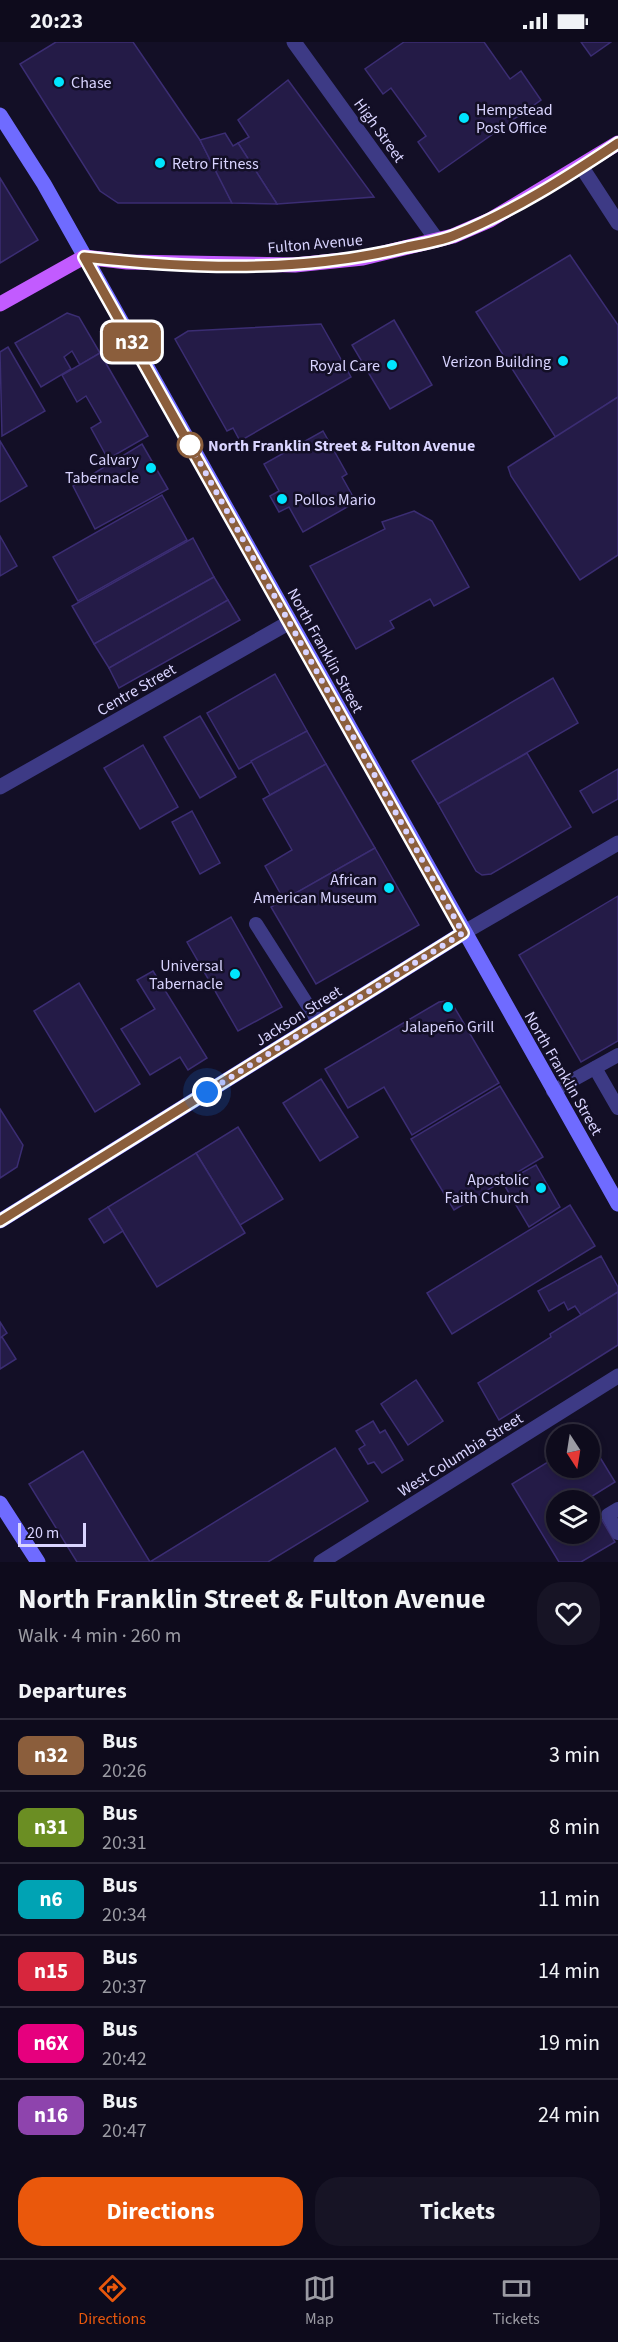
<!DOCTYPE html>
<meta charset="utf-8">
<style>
body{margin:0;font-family:"Source Sans 3",sans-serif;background:#171425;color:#f1f3f6;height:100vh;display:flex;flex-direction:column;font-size:22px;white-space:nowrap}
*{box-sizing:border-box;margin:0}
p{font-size:20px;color:#9b9ba3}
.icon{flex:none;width:33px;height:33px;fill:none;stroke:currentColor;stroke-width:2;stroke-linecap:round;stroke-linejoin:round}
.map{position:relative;height:1520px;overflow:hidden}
.side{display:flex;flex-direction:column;background:#0e0b1c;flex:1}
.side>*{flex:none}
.badge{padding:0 12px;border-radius:9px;font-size:21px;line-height:39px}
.needle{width:39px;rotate:168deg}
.tools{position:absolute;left:546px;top:1382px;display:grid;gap:12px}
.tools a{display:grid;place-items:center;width:54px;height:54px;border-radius:50%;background:#0e0b1c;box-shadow:0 3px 9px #0003,0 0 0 2px #2e2b3b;font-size:30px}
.scale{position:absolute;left:18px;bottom:15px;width:68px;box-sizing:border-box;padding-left:6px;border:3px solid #d9d4ff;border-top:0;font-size:16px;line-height:21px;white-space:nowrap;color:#d9d4ff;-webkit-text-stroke:4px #130f26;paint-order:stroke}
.you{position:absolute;width:30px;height:30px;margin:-15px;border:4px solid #fff;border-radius:50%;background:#1a73e8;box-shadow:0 0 0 9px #1a73e833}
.map>.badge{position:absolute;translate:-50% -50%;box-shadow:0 0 0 3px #fff}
h2{padding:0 18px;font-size:22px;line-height:54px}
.round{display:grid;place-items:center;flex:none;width:63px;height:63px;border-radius:24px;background:#171425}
.headline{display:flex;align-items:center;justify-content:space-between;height:102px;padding:0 18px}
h1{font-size:28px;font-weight:700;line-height:45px}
.cta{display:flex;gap:12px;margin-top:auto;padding:12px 18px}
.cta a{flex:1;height:69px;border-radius:24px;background:#ea580c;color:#fff;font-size:24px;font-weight:700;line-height:69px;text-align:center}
.cta a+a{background:#171425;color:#f1f3f6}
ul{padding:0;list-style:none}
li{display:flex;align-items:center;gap:18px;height:72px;padding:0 18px;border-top:2px solid #2e2b3b}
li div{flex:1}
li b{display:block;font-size:22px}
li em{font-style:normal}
li .badge{min-width:66px;font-weight:700;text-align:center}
.status{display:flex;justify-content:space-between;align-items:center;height:42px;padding:0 30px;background:#0e0b1c;direction:ltr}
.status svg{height:16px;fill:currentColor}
.tab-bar{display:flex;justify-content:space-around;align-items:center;height:84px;border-top:2px solid #2e2b3b;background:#0e0b1c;font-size:16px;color:#9b9ba3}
.tab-bar a{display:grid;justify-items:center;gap:3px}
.tab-bar .selected{color:#ea580c}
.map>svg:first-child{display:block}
.building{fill:#241b47;stroke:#3b2d73;stroke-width:1.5;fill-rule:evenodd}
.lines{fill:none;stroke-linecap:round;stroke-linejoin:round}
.lane{stroke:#3d3a85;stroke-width:14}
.street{stroke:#3d3a85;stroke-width:15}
.secondary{stroke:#6f6bff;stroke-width:15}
.primary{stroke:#c25bff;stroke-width:15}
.line-casing{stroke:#fff;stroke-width:14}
.line{stroke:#8b5e3c;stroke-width:9}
.walk{stroke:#d9d4ff;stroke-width:6;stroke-dasharray:0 10.8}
.poi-dot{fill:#00e5ff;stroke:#130f26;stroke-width:2}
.stop-dot{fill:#fff;stroke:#8b5e3c;stroke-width:3}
.labels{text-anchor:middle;stroke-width:5;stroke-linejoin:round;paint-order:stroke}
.poi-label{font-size:16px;fill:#d9d4ff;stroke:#130f26;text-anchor:end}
.street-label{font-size:16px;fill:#d9d4ff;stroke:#130f26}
.stop-label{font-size:16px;font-weight:bold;fill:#d9d4ff;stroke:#130f26;text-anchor:start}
</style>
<div class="status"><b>20:23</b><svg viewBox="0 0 49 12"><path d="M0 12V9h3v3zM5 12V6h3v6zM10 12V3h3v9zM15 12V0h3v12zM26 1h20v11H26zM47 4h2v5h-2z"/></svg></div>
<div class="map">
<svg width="618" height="1520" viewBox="0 0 618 1520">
<rect width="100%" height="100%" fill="#130f26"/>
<g class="building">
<path d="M56 0H133L200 98 232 161H118L100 149 20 22Z"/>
<path d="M404 0H484L510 37 521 29 541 58 439 130 418 100 426 94 391 46 383 52 365 27Z"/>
<path d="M581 0H611L591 14Z"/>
<path d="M288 38 374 155 277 162 238 101 249 95 238 78Z"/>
<path d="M225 91 233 104 238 101 277 162 232 161 200 98Z"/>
<path d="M0 136 38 198 0 221Z"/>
<path d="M570 213 618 283V355L556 396 476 270Z"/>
<path d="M67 271 79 275 100 311 80 323 72 309 64 315 71 327 41 345 15 301Z"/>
<path d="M394 278 432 343 390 367 352 303Z"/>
<path d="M321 282 351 335 240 399 233 386 227 389 175 297 188 289Z"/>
<path d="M8 305 45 369 2 394 0 310Z"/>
<path d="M100 311 148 394 108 417 91 386 101 380 86 354 77 360 62 333Z"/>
<path d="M618 355V513L580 538 511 434 508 425Z"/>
<path d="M323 389 347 432 342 435 356 460 303 490 289 465 279 470 270 454 279 449 264 422Z"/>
<path d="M0 399 27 444 0 460Z"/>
<path d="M142 402 168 447 95 487 73 444Z"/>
<path d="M162 453 187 498 78 559 53 515Z"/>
<path d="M414 469 432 479 469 545 434 564 430 557 390 579 394 586 356 607 310 524 385 487 382 480Z"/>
<path d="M0 494 17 524 0 534Z"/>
<path d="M193 496 214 535 94 602 72 564Z"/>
<path d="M214 535 228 558 109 626 94 602Z"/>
<path d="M228 558 240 578 119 646 109 626Z"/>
<path d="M275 632 307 689 239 727 207 671Z"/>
<path d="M553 636 578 681 438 762 412 719Z"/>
<path d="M200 674 236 735 200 756 164 695Z"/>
<path d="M307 689 326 722 270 753 251 719Z"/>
<path d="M143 703 178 765 140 787 104 726Z"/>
<path d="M527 711 571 785 491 832 482 833 476 829 438 762Z"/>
<path d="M326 722 375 806 284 858 265 824 292 808 263 757Z"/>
<path d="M618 727V757L593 771 580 749Z"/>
<path d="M192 769 220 821 200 832 172 780Z"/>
<path d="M375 806 419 883 316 942 271 865Z"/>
<path d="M618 854V999L581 1020 519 913Z"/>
<path d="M231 875 282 965 238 989 187 900Z"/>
<path d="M153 929 207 1016 188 1028 180 1015 150 1033 121 987 155 967 137 938Z"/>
<path d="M79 941 140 1042 95 1070 34 969Z"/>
<path d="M446 959 453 963 499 1041 412 1093 384 1045 348 1066 325 1027 439 960Z"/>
<path d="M321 1037 358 1095 320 1119 283 1061Z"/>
<path d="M500 1044 543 1115 454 1168 411 1097Z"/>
<path d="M0 1067 23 1103 17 1125 0 1136Z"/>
<path d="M238 1085 283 1157 240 1183 196 1111Z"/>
<path d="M196 1111 245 1191 157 1245 108 1165Z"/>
<path d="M536 1123 560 1165 529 1185 503 1141Z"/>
<path d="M570 1163 595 1204 452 1292 427 1251Z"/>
<path d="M108 1165 123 1189 104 1201 89 1177Z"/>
<path d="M601 1214 618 1245V1250L581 1273 575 1264 568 1268 564 1260 549 1269 538 1249Z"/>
<path d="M618 1250V1303L499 1378 478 1341 551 1295 550 1292Z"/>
<path d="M0 1280 7 1291 0 1296Z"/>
<path d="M2 1295 16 1317 0 1327V1296Z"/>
<path d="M416 1338 443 1379 408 1403 381 1362Z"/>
<path d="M373 1379 380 1391 385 1388 403 1418 382 1431 374 1420 368 1422 359 1407 365 1403 356 1389Z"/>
<path d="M590 1399 615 1440 589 1456 615 1500 581 1520H559L512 1442 556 1415V1425H590ZM556 1458H590V1491H556Z"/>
<path d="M335 1406 368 1459 268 1520H77L29 1442 83 1409 150 1520Z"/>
</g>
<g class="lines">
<g class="lane">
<path d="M256 882 319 981"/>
<path d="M595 1026 618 1066"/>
<path d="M553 1049 618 1013"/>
<path d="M618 1467 608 1473 618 1491"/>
</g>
<g class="street">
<path d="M294 0 437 198"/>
<path d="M581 124 618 181"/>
<path d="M0 745 290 580"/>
<path d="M463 891 618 801"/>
<path d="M321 1520 618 1334"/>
</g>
<g class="secondary">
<path d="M0 73 44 142 618 1162"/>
<path d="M0 1179 463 891"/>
<path d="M0 1461 38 1520"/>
</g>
<path class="primary" d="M0 262 84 215 127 220 295 223 363 216 453 194 490 178 618 101"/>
</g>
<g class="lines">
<defs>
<path id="line" d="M0 1179 463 891 84 215C191 227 302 231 407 205 423 202 440 199 455 193 512 170 567 135 618 101"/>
</defs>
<use href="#line" class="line-casing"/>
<use href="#line" class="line"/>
<path class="walk" d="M190 403 463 891 207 1050"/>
</g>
<g class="poi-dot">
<circle cx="59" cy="40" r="6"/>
<circle cx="464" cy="76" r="6"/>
<circle cx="160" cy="121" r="6"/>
<circle cx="563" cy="319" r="6"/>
<circle cx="392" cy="323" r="6"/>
<circle cx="151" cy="426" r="6"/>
<circle cx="282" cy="457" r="6"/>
<circle cx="389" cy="846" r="6"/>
<circle cx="235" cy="932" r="6"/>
<circle cx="448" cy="965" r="6"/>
<circle cx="541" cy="1146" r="6"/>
</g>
<circle class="stop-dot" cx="190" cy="403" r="12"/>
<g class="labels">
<g class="poi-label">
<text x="71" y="46" text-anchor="start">Chase</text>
<text x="476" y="73" text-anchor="start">Hempstead<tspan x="476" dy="18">Post Office</tspan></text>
<text x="172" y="127" text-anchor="start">Retro Fitness</text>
<text x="551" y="325">Verizon Building</text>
<text x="380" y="329">Royal Care</text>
<text x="139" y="423">Calvary<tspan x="139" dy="18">Tabernacle</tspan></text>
<text x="294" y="463" text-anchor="start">Pollos Mario</text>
<text x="377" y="843">African<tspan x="377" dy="18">American Museum</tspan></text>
<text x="223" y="929">Universal<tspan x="223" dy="18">Tabernacle</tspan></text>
<text x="448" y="990" text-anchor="middle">Jalapeño Grill</text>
<text x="529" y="1143">Apostolic<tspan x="529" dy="18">Faith Church</tspan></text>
</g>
<g class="street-label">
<text transform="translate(380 88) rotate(54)" y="6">High Street</text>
<text transform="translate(315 201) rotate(-5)" y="6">Fulton Avenue</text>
<text transform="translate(326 608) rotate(61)" y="6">North Franklin Street</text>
<text transform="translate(136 647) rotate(-30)" y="6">Centre Street</text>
<text transform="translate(298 973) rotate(-32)" y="6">Jackson Street</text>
<text transform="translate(564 1031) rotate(60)" y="6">North Franklin Street</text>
<text transform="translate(460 1412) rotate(-32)" y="6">West Columbia Street</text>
</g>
<g class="stop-label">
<text x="208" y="409">North Franklin Street &amp; Fulton Avenue</text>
</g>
</g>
</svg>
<div class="tools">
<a><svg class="needle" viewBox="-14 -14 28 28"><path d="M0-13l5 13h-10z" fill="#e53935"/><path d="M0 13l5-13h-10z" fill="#9b9ba3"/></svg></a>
<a><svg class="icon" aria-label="layers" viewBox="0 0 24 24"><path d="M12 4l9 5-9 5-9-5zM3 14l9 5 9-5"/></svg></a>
</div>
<div class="scale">20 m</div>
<div class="you" style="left:207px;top:1050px"></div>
<b class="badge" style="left:132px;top:300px;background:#8b5e3c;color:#fff">n32</b>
</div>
<section class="side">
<div class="headline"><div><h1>North Franklin Street &amp; Fulton Avenue</h1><p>Walk · 4 min · 260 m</p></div><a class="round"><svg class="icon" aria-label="heart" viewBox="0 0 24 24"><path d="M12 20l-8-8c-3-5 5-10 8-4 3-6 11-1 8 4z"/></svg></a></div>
<h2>Departures</h2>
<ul>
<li><span class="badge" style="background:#8b5e3c;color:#fff">n32</span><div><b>Bus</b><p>20:26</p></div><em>3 min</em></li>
<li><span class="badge" style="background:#6b8e23;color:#fff">n31</span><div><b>Bus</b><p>20:31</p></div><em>8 min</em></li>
<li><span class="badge" style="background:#00a3b4;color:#fff">n6</span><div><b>Bus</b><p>20:34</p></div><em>11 min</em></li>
<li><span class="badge" style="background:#d7263d;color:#fff">n15</span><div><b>Bus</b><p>20:37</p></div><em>14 min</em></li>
<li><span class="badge" style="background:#e6007e;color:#fff">n6X</span><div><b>Bus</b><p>20:42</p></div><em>19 min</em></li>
<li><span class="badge" style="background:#8e44ad;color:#fff">n16</span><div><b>Bus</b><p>20:47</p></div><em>24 min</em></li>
</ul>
<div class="cta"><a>Directions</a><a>Tickets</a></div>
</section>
<nav class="tab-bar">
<a class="selected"><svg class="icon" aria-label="directions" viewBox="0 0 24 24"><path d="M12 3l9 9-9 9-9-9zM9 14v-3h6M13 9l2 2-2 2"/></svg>Directions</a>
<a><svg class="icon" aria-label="map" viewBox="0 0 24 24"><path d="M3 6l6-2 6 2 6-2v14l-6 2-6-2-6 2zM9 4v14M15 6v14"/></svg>Map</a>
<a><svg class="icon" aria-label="tickets" viewBox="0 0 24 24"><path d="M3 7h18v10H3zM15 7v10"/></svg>Tickets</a>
</nav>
